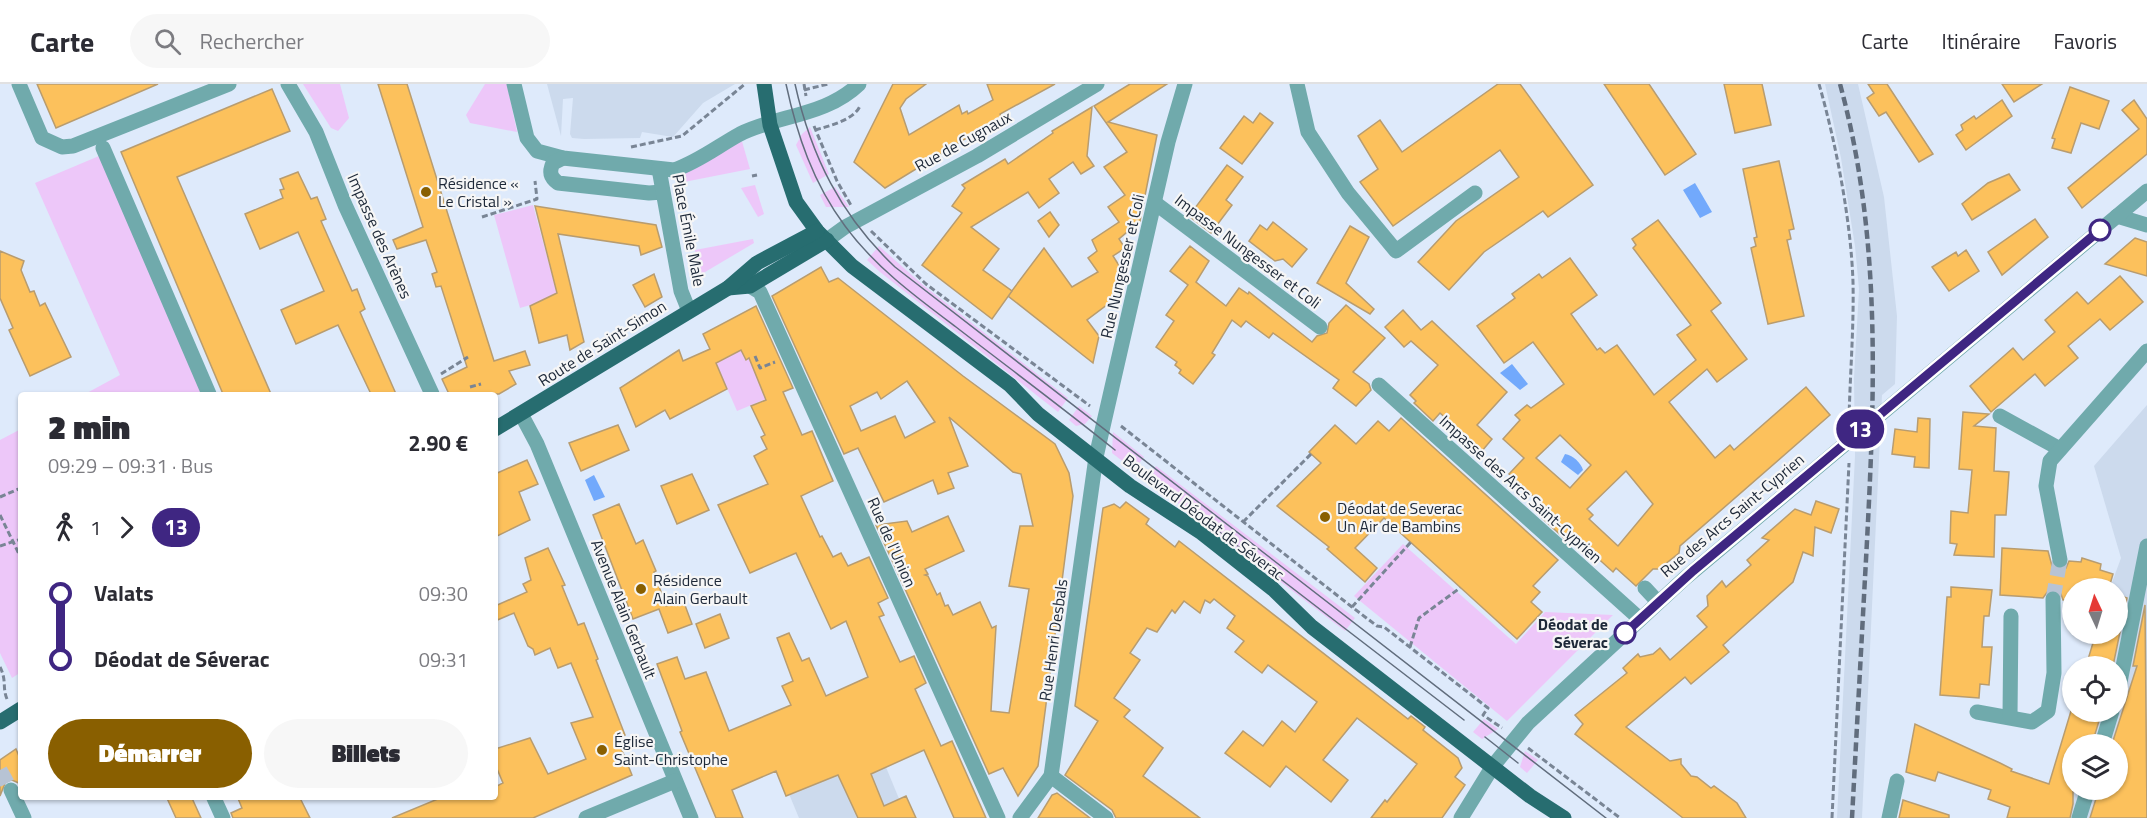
<!DOCTYPE html>
<html lang="fr">
<meta charset="utf-8">
<style>
body{margin:0;font-family:"Titillium Web",sans-serif;background:#f7f7f7;color:#2b2b33;height:100vh;display:flex;flex-direction:column;font-size:22px;white-space:nowrap}
*{box-sizing:border-box;margin:0}
p{font-size:20px;color:#7c7c81}
.icon{flex:none;width:33px;height:33px;fill:none;stroke:currentColor;stroke-width:2;stroke-linecap:round;stroke-linejoin:round}
.map{position:relative;flex:1;overflow:hidden}
.details{position:absolute;left:18px;top:308px;width:480px;height:408px;display:flex;flex-direction:column;background:#fff;border-radius:6px;box-shadow:0 2px 4px #0004}
.details>*{flex:none}
.badge{padding:0 12px;border-radius:20px;font-size:21px;line-height:39px}
.needle{width:39px;rotate:356deg}
.buttons{position:absolute;left:2062px;top:494px;display:grid;gap:12px}
.buttons a{display:grid;place-items:center;width:66px;height:66px;border-radius:50%;background:#fff;box-shadow:0 2px 4px #0004;font-size:30px}
.map>.badge{position:absolute;translate:-50% -50%;box-shadow:0 0 0 3px #fff}
.legs{display:flex;align-items:center;gap:9px;height:66px;padding:0 30px;font-size:20px}
.legs p{margin-inline-start:auto}
.headline{display:flex;align-items:center;justify-content:space-between;height:102px;padding:0 30px}
h1{font-size:33px;font-weight:800;line-height:45px}
.button{display:flex;gap:12px;margin-top:auto;padding:12px 30px}
.button a{flex:1;height:69px;border-radius:36px;background:#895f00;color:#fff;font-size:24px;font-weight:800;line-height:69px;text-align:center}
.button a+a{background:#f7f7f7;color:#2b2b33}
ul{padding:0 30px;list-style:none}
li{display:flex;align-items:center;gap:21px;height:66px;font-size:22px}
li i{display:grid;place-items:center;width:9px;height:100%;margin:0 8px;background:currentColor}
li i::after{content:'';width:15px;height:15px;margin:-8px;border:4px solid;border-radius:50%;background:#fff}
li p{margin-inline-start:auto}
li:first-child i{background:linear-gradient(#0000 50%,currentColor 0)}
li:last-child i{background:linear-gradient(currentColor 50%,#0000 0)}
header{display:flex;align-items:center;gap:36px;box-sizing:border-box;height:84px;padding:0 30px;background:#fff;border-bottom:2px solid #e1e1e2}
header strong{font-size:28px}
nav{display:flex;gap:33px;margin-inline-start:auto;font-size:21px}
.search{width:420px;height:54px;background:#f7f7f7;display:flex;align-items:center;gap:15px;box-sizing:border-box;padding:0 21px;border-radius:33px;color:#7c7c81;font-size:22px}
.map>svg:first-child{display:block}
.built{fill:#ccdaed;fill-rule:evenodd}
.green{fill:#edc7f9}
.water{fill:#72a9fc}
.building{fill:#fcc15c;stroke:#b89c6f;stroke-width:1.5;fill-rule:evenodd}
.lines{fill:none;stroke-linecap:round;stroke-linejoin:round}
.minor-tunnel{stroke:#b7c3d4;stroke-width:15;stroke-dasharray:15 8;stroke-linecap:butt}
.path{stroke:#798595;stroke-width:3;stroke-dasharray:6 3;stroke-linecap:butt}
.minor{stroke:#70aaac;stroke-width:15}
.major{stroke:#276d70;stroke-width:15}
.tram{stroke:#616d7d;stroke-width:1.5}
.rail{stroke:#616d7d;stroke-width:4.5;stroke-dasharray:9 4.5;stroke-linecap:butt}
.line-1-casing{stroke:#fff;stroke-width:14}
.line-1{stroke:#3f2682;stroke-width:9}
.poi-dot{fill:#895f00;stroke:#f6f6f6;stroke-width:2}
.stop-1-dot{fill:#fff;stroke:#3f2682;stroke-width:3}
.labels{text-anchor:middle;stroke-width:4.5;stroke-linejoin:round;paint-order:stroke}
.street-label{font-size:16px;fill:#1d2838;stroke:#f6f6f6}
.poi-label{font-size:16px;fill:#1d2838;stroke:#f6f6f6;text-anchor:start}
.stop-label{font-size:16px;font-weight:bold;fill:#1d2838;stroke:#f6f6f6;text-anchor:end}
</style>
<header>
<strong>Carte</strong>
<div class="search"><svg class="icon" aria-label="search" viewBox="0 0 24 24"><circle cx="10" cy="10" r="6"/><path d="M15 15l6 6"/></svg>Rechercher</div>
<nav><a>Carte</a><a>Itinéraire</a><a>Favoris</a></nav>
</header>
<div class="map">
<svg width="2147" height="734" viewBox="0 0 2147 734">
<rect width="100%" height="100%" fill="#deeafb"/>
<g class="built">
<path d="M547 0H735L703 19 673 53 642 48 640 54 584 55 572 54 570 50 573 14 563 15 561 52Z"/>
<path d="M1825 0H1858L1884 113 1897 232 1895 300 1882 311 1862 734H1837L1855 372 1854 294 1859 205 1855 162 1841 74Z"/>
<path d="M2147 321V734H2039L2073 623V627H2118V582H2086L2096 549H2118V504H2110L2121 474 2094 382ZM2073 660H2118V705H2073Z"/>
<path d="M871 647 907 734H799L779 686Z"/>
</g>
<g class="green">
<path d="M303 0H340L349 34 338 47 331 44Z"/>
<path d="M485 0H507L517 48 470 39 466 31Z"/>
<path d="M810 43 829 90 813 99 796 61 802 50Z"/>
<path d="M741 54 750 85 684 98 682 89Z"/>
<path d="M99 72 202 310H85L120 291 35 99Z"/>
<path d="M755 101 764 130 758 133 741 104Z"/>
<path d="M835 103 849 123H826L820 111Z"/>
<path d="M533 121 558 213 520 224 494 131Z"/>
<path d="M753 155 754 159 700 191 695 166Z"/>
<path d="M879 162 923 201 1068 314 1058 328 880 188 867 176Z"/>
<path d="M773 262 783 285 757 295 766 315 737 327 716 279 741 266 746 276Z"/>
<path d="M1079 322 1092 332 1085 340 1076 342 1069 336Z"/>
<path d="M21 345V588L12 594 0 569V356Z"/>
<path d="M1113 348 1144 373 1134 386 1112 369Z"/>
<path d="M1156 382 1355 534 1345 547 1146 395Z"/>
<path d="M1403 460 1516 560 1545 528 1613 531 1507 637 1354 512Z"/>
<path d="M1484 635 1498 645 1482 655 1473 648Z"/>
<path d="M1525 667 1538 676 1527 689 1520 683Z"/>
</g>
<g class="water">
<path d="M1695 99 1712 128 1700 134 1683 106Z"/>
<path d="M1512 280 1528 300 1520 306 1500 289Z"/>
<path d="M1565 370C1573 371 1581 379 1583 386L1578 391 1561 378Z"/>
<path d="M594 391 605 413 594 417 585 396Z"/>
</g>
<g class="building">
<path d="M37 0H158L56 44Z"/>
<path d="M378 0H407L494 277 525 267 530 281 509 287 516 300 499 310H449L442 295 467 283 441 202 436 203 432 190 437 188 426 156 397 165 393 156 423 143Z"/>
<path d="M893 0H926L906 15 900 24 909 51 959 21 962 30 967 27 968 30 993 16 987 0H1055L1000 30 1001 33 885 104 854 78Z"/>
<path d="M1130 0H1167L1108 38 1157 51 1140 137 1119 155 1125 164 1113 172 1125 191 1120 211 1087 236 1099 252 1093 279 1008 212 1044 164 1072 203 1098 188 1088 174 1097 167 1092 156 1119 138 1108 123 1125 111 1104 83 1127 68 1094 22Z"/>
<path d="M1498 0H1520L1593 101 1548 133 1543 127 1484 168 1449 206 1418 178 1456 137 1519 93 1500 66 1393 142 1360 98 1378 85 1358 52 1380 36 1402 68Z"/>
<path d="M1604 0H1649L1696 70 1665 91Z"/>
<path d="M1724 0H1762L1771 41 1735 49Z"/>
<path d="M1868 0H1887L1933 70 1919 78 1886 28 1879 32 1867 14 1874 9Z"/>
<path d="M2002 0H2042L2014 18Z"/>
<path d="M2070 3 2109 17 2099 45 2081 39 2071 69 2052 64 2055 55 2052 54Z"/>
<path d="M272 5 290 47 177 93 271 310H223L121 68Z"/>
<path d="M2002 16 2012 32 1966 66 1956 51 1963 46 1961 41 1974 32 1976 35Z"/>
<path d="M2134 16 2147 35V70L2082 124 2068 104 2139 45 2122 26Z"/>
<path d="M1092 23 1087 72 1094 82 1081 90 1073 78 1049 95 1059 109 1039 124 1028 108 971 143 999 165 983 186 1012 207 992 235 922 181 962 129 952 122 965 104 962 101 1005 75 1008 80 1053 49 1052 47Z"/>
<path d="M1260 29 1273 39 1242 80 1220 64 1244 32 1253 39Z"/>
<path d="M1779 77 1794 145 1789 146 1791 155 1787 156 1804 232 1768 240 1751 164 1756 162 1754 154 1757 153 1743 85Z"/>
<path d="M1227 81 1243 93 1226 116 1232 121 1211 149 1189 132Z"/>
<path d="M298 88 311 115 317 113 326 135 321 137 352 207 357 205 362 218 365 225 360 228 396 310H371L338 241 296 260 281 226 324 207 298 148 260 165 245 130 283 114 280 106 284 105 280 95Z"/>
<path d="M2009 90 2020 106 1972 136 1962 120 1988 99Z"/>
<path d="M535 122 656 141 662 163 641 171 639 162 558 150 584 258 570 266 567 251 539 259 530 222 557 209Z"/>
<path d="M1050 128 1059 141 1049 153 1038 137Z"/>
<path d="M2035 135 2048 153 2002 191 1988 168Z"/>
<path d="M1658 136 1721 219 1711 227 1747 275 1717 298 1707 285 1669 318 1715 374 1730 361 1734 366 1806 303 1830 331 1680 462 1679 469 1659 485H1653L1636 502 1616 484 1613 488 1572 451 1566 456 1542 434 1549 427 1509 390 1524 374 1503 355 1520 336 1515 331 1527 321 1531 324 1564 300 1533 258 1504 279 1477 242 1515 214 1512 210 1539 190 1542 194 1570 174 1597 211 1571 230 1597 266 1600 264 1605 269 1617 261 1654 311 1696 276 1677 251 1691 241 1633 164 1636 161 1632 155ZM1560 351 1591 381 1570 404 1536 374ZM1626 387 1653 420 1618 462 1589 435 1593 431 1587 425Z"/>
<path d="M1273 138 1307 165 1292 183 1283 175 1275 177 1249 157 1260 141 1267 146Z"/>
<path d="M1350 142 1369 153 1346 199 1374 225 1370 230 1317 199Z"/>
<path d="M2135 154 2147 158V192L2105 180Z"/>
<path d="M1190 162 1209 177 1196 198 1226 222 1239 204 1248 210 1249 208 1312 258 1317 252 1327 249 1329 239 1346 221 1385 254 1353 288 1369 300 1371 306 1356 322 1333 304 1339 296 1273 249 1269 254 1246 237 1241 243 1232 236 1212 269 1215 271 1193 300 1179 289 1181 286 1175 281 1177 278 1156 263 1174 237 1166 231 1188 201 1170 187Z"/>
<path d="M1966 166 1979 187 1949 207 1932 183 1956 168 1958 172Z"/>
<path d="M0 167 24 177 21 186 30 208 34 207 40 222 45 219 71 273 30 292 9 246 13 244 0 214Z"/>
<path d="M821 183 829 198 838 194 963 292 1055 360 1069 389 1073 412 1038 682 1018 712 1003 684 989 690 876 441 907 437 912 448 948 432 964 467 925 485 928 490 925 491 928 492 937 511 940 509 945 522 948 521 953 531 980 518 992 544 996 542 991 627 1009 629 1029 505 1009 502 1020 442H1033L1021 390 1013 388 949 333 968 382 948 389 954 404 938 410 933 396 884 418 858 364 844 370 772 212ZM907 297 935 338 905 354 895 332 861 347 850 322 877 308 881 315Z"/>
<path d="M654 190 662 213 645 223 633 201Z"/>
<path d="M2120 192 2143 218 2110 246 2100 235 2068 262 2078 274 2045 302 2035 290 1991 328 1970 302 2013 264 2023 276 2055 248 2045 236 2077 208 2088 220Z"/>
<path d="M756 222 793 304 783 308 802 351 812 347 833 397 801 412 820 453 822 452 833 473 841 469 848 482 869 473 888 514 878 519 884 531 879 533 900 578 914 572 926 599 915 605 941 662 952 657 986 734H954L924 666 871 690 884 722 906 712 916 734H858L838 691 786 712 776 687 732 706 743 734H716L680 648 682 647 657 580 677 573 685 595 706 588 729 647 791 621 782 602 793 597 777 554 789 549 802 577 809 574 826 612 868 593 846 537 831 545 796 469 750 489 718 421 768 400 754 372 767 365 761 353 765 351 751 322 766 316 749 274 746 276 741 266 716 279 727 305 670 335 665 326 636 343 620 304 679 266 683 277 710 265 703 250Z"/>
<path d="M1403 226 1421 246 1432 237 1507 308 1477 341 1492 355 1482 367 1440 329 1433 337 1414 319 1416 317 1410 311 1438 281 1411 257 1404 263 1385 243Z"/>
<path d="M1963 328 1989 330 1974 342 1996 344 1994 387 2009 388 2006 431H1995L1994 473 1954 471 1957 460 1950 459 1951 427 1968 429 1972 386 1959 385Z"/>
<path d="M1401 334 1558 476 1533 502 1540 508 1531 518 1542 528 1517 555 1384 434 1355 464 1377 484 1365 498 1327 465 1329 463 1277 422 1321 379 1309 368 1335 341 1356 360 1378 337 1389 347Z"/>
<path d="M1918 334 1930 335 1929 384 1914 383 1915 373 1892 370 1895 345 1917 348Z"/>
<path d="M618 341 629 366 581 387 569 359Z"/>
<path d="M527 376 538 400 519 408 530 436 495 453V390Z"/>
<path d="M692 390 709 426 677 440 661 402Z"/>
<path d="M1816 417 1839 425 1831 449 1815 443 1813 472 1803 468 1793 498 1723 561 1729 568 1691 600 1685 593 1626 643 1670 677 1681 675V680L1691 692 1697 693 1711 704 1714 702 1737 719 1746 734H1683L1575 650 1583 640 1575 631 1627 589 1623 584 1638 570 1640 573 1653 570 1660 564 1670 576 1707 543 1697 532 1708 522 1707 512 1722 497 1726 503 1751 481 1747 476 1769 456 1762 454 1795 425 1811 431Z"/>
<path d="M1126 418 1149 435 1146 440 1175 463 1179 457 1408 635 1411 632 1425 643 1423 646 1458 674 1462 684 1455 693 1465 701 1442 734H1371L1385 716 1387 718 1417 680 1357 634 1323 676 1348 696 1331 718 1286 682 1270 703 1225 669 1243 647 1263 662 1282 637 1295 648 1317 618 1268 581 1262 589 1235 568 1244 557 1227 544 1235 532 1214 515 1210 519 1205 516 1200 529 1184 517 1175 529 1172 526 1157 548 1147 544 1130 569 1140 576 1114 614 1130 626 1124 633 1163 664 1143 692 1200 734H1116L1112 726 1065 691 1098 637 1075 622 1103 424 1114 420 1120 424Z"/>
<path d="M619 420 636 460 643 456 656 487 654 488 666 522 683 516 692 540 668 549 659 525 633 535 593 431Z"/>
<path d="M548 464 565 501 562 502 578 541 584 539 598 575 596 576 625 651 617 654 632 691 533 734H392L445 712H495V703L503 699 495 680V665L530 654 548 690 586 675 571 639 593 633 571 579 558 584 550 564 535 571 533 565 528 562 514 529 495 537V522L527 508 523 500 531 496 525 474Z"/>
<path d="M2002 464 2048 467 2052 482 2057 485 2066 484 2069 477 2081 478 2082 474 2101 480 2100 486 2113 490 2109 504H2073V516H2063L2061 510 2053 505 2048 507 2043 514 2000 511Z"/>
<path d="M1951 503 1992 506 1989 532H1984L1982 563H1992L1989 601 1980 600 1979 614 1940 611 1947 513H1951Z"/>
<path d="M2118 511 2127 514 2113 582H2086L2096 549H2118Z"/>
<path d="M2145 521 2147 734H2090L2099 705H2118V660H2112L2137 582H2133Z"/>
<path d="M720 530 729 554 705 564 696 540Z"/>
<path d="M2071 627H2102L2092 660H2073V720L2070 734H2007L2010 723 1988 715 1991 706 1938 688 1935 697 1906 688 1915 640 2000 679 2012 685 2011 687 2049 700Z"/>
<path d="M16 665 21 677V700L12 696 6 697 0 712V676Z"/>
<path d="M1057 709 1090 734H1038L1052 711Z"/>
<path d="M166 712H191L201 734H176Z"/>
<path d="M237 712H299L310 734H233L231 729 242 724Z"/>
<path d="M1903 716 1949 731V734H1899Z"/>
</g>
<g class="lines">
<g class="minor-tunnel">
<path d="M2053 515 2060 476"/>
<path d="M0 686 11 706"/>
</g>
<g class="path">
<path d="M804 0 806 12"/>
<path d="M1819 0C1836 59 1851 137 1853 198 1854 244 1850 290 1849 336"/>
<path d="M804 6 828 0"/>
<path d="M814 42 837 97 852 123"/>
<path d="M815 46C829 42 854 36 860 22"/>
<path d="M631 63 682 52 745 0"/>
<path d="M752 92 757 91"/>
<path d="M482 133 537 115 535 97"/>
<path d="M871 147 926 200 1090 322"/>
<path d="M698 192V196"/>
<path d="M755 272 760 284 775 278"/>
<path d="M441 290 468 273"/>
<path d="M470 303 481 300"/>
<path d="M1121 342 1352 523 1377 542 1384 543 1488 624 1483 631 1502 644"/>
<path d="M0 413 21 404"/>
<path d="M0 431 21 474"/>
<path d="M1243 438 1311 370"/>
<path d="M0 462 21 455"/>
<path d="M1352 523 1411 458"/>
<path d="M1410 563 1419 534 1460 504"/>
<path d="M0 583C7 597 2 603 7 615"/>
<path d="M1528 664 1620 734"/>
<path d="M1832 734 1849 379"/>
</g>
<g class="minor">
<path d="M19 0 42 54 62 63 73 62 229 0"/>
<path d="M288 0 316 48 345 121 432 310"/>
<path d="M514 0 527 54 537 67 563 74 674 86C698 78 718 62 740 50 778 31 826 32 859 0"/>
<path d="M1297 0 1308 48 1348 109 1396 167 1475 109"/>
<path d="M103 64 209 310"/>
<path d="M563 74 553 79C549 88 550 93 558 99L649 109 662 108"/>
<path d="M659 85 681 207 689 227"/>
<path d="M1155 119 1320 243"/>
<path d="M2117 132 2147 141"/>
<path d="M827 156 845 143 977 72 1097 0"/>
<path d="M750 202 760 208 998 734"/>
<path d="M1379 301 1640 535"/>
<path d="M521 330 537 360 691 734"/>
<path d="M2000 332 2060 365"/>
<path d="M2060 476 2046 402 2050 377 2147 267"/>
<path d="M1645 504 1658 518"/>
<path d="M2118 608 2147 462"/>
<path d="M1977 628 2032 638 2048 627 2054 589 2053 515"/>
<path d="M2010 632 2011 532"/>
<path d="M2102 660 2112 627"/>
<path d="M1051 692 1106 734"/>
<path d="M11 706 24 734"/>
<path d="M213 712 223 734"/>
<path d="M586 734 675 697"/>
<path d="M1020 734 1051 692 1096 373 1168 58 1185 0"/>
<path d="M1461 734 1493 682 1528 639 1684 495 2147 107"/>
<path d="M1889 734 1897 697"/>
<path d="M2079 734 2088 705"/>
</g>
<g class="major">
<path d="M764 0 770 41 796 118 817 147 852 182 1010 301 1038 330 1130 402 1202 449 1273 505 1312 543 1530 712 1564 734"/>
<path d="M728 204 750 202 827 156"/>
<path d="M495 345 728 204 757 179 817 147"/>
<path d="M0 638 21 625"/>
</g>
<g class="tram">
<path d="M786 0C797 51 813 99 845 142 875 183 916 213 956 243 1009 284 1063 324 1115 366"/>
<path d="M795 0C811 72 841 132 895 183L1606 734"/>
<path d="M1200 433 1464 636"/>
<path d="M1485 653 1518 679"/>
</g>
<path class="rail" d="M1840 0C1881 150 1875 303 1867 457 1862 549 1857 642 1852 734"/>
</g>
<g class="lines">
<defs>
<path id="line-1" d="M1625 549 1693 487 2100 146"/>
</defs>
<use href="#line-1" class="line-1-casing"/>
<use href="#line-1" class="line-1"/>
</g>
<g class="poi-dot">
<circle cx="426" cy="108" r="6"/>
<circle cx="1325" cy="433" r="6"/>
<circle cx="641" cy="505" r="6"/>
<circle cx="602" cy="666" r="6"/>
</g>
<g class="stop-1-dot">
<circle cx="2100" cy="146" r="10"/>
<circle cx="1625" cy="549" r="10"/>
</g>
<g class="labels">
<g class="street-label">
<text transform="translate(963 57) rotate(-29)" y="6">Rue de Cugnaux</text>
<text transform="translate(689 146) rotate(79)" y="6">Place Émile Male</text>
<text transform="translate(380 152) rotate(66)" y="6">Impasse des Arènes</text>
<text transform="translate(1248 167) rotate(37)" y="6">Impasse Nungesser et Coli</text>
<text transform="translate(1122 182) rotate(-77)" y="6">Rue Nungesser et Coli</text>
<text transform="translate(602 259) rotate(-32)" y="6">Route de Saint-Simon</text>
<text transform="translate(1521 405) rotate(42)" y="6">Impasse des Arcs Saint-Cyprien</text>
<text transform="translate(1732 431) rotate(-40)" y="6">Rue des Arcs Saint-Cyprien</text>
<text transform="translate(1204 433) rotate(37)" y="6">Boulevard Déodat de Séverac</text>
<text transform="translate(892 458) rotate(66)" y="6">Rue de l'Union</text>
<text transform="translate(624 525) rotate(68)" y="6">Avenue Alain Gerbault</text>
<text transform="translate(1053 556) rotate(-82)" y="6">Rue Henri Desbals</text>
</g>
<g class="poi-label">
<text x="438" y="105">Résidence «<tspan x="438" dy="18">Le Cristal »</tspan></text>
<text x="1337" y="430">Déodat de Severac<tspan x="1337" dy="18">Un Air de Bambins</tspan></text>
<text x="653" y="502">Résidence<tspan x="653" dy="18">Alain Gerbault</tspan></text>
<text x="614" y="663">Église<tspan x="614" dy="18">Saint-Christophe</tspan></text>
</g>
<g class="stop-label">
<text x="1608" y="546">Déodat de<tspan x="1608" dy="18">Séverac</tspan></text>
</g>
</g>
</svg>
<div class="buttons">
<a><svg class="needle" viewBox="-14 -14 28 28"><path d="M0-13l5 13h-10z" fill="#e53935"/><path d="M0 13l5-13h-10z" fill="#7c7c81"/></svg></a>
<a><svg class="icon" aria-label="locate" viewBox="0 0 24 24"><circle cx="12" cy="12" r="6"/><path d="M12 2v4M12 18v4M2 12h4M18 12h4"/></svg></a>
<a><svg class="icon" aria-label="layers" viewBox="0 0 24 24"><path d="M12 4l9 5-9 5-9-5zM3 14l9 5 9-5"/></svg></a>
</div>
<b class="badge" style="left:1860px;top:345px;background:#3f2682;color:#fff">13</b>
<section class="details">
<div class="headline"><div><h1>2 min</h1><p>09:29 – 09:31 · Bus</p></div><b>2.90 €</b></div>
<div class="legs"><svg class="icon" aria-label="walk" viewBox="0 0 24 24"><circle cx="13" cy="4" r="2"/><path d="M13 8l-2 6 4 7M11 14l-3 7M7 12l3-4h3l4 4"/></svg>1<svg class="icon" aria-label="forward" viewBox="0 0 24 24"><path d="M9 5l7 7-7 7"/></svg><b class="badge" style="background:#3f2682;color:#fff">13</b></div>
<ul>
<li><i style="color:#3f2682"></i><b>Valats</b><p>09:30</p></li>
<li><i style="color:#3f2682"></i><b>Déodat de Séverac</b><p>09:31</p></li>
</ul>
<div class="button"><a>Démarrer</a><a>Billets</a></div>
</section>
</div>
